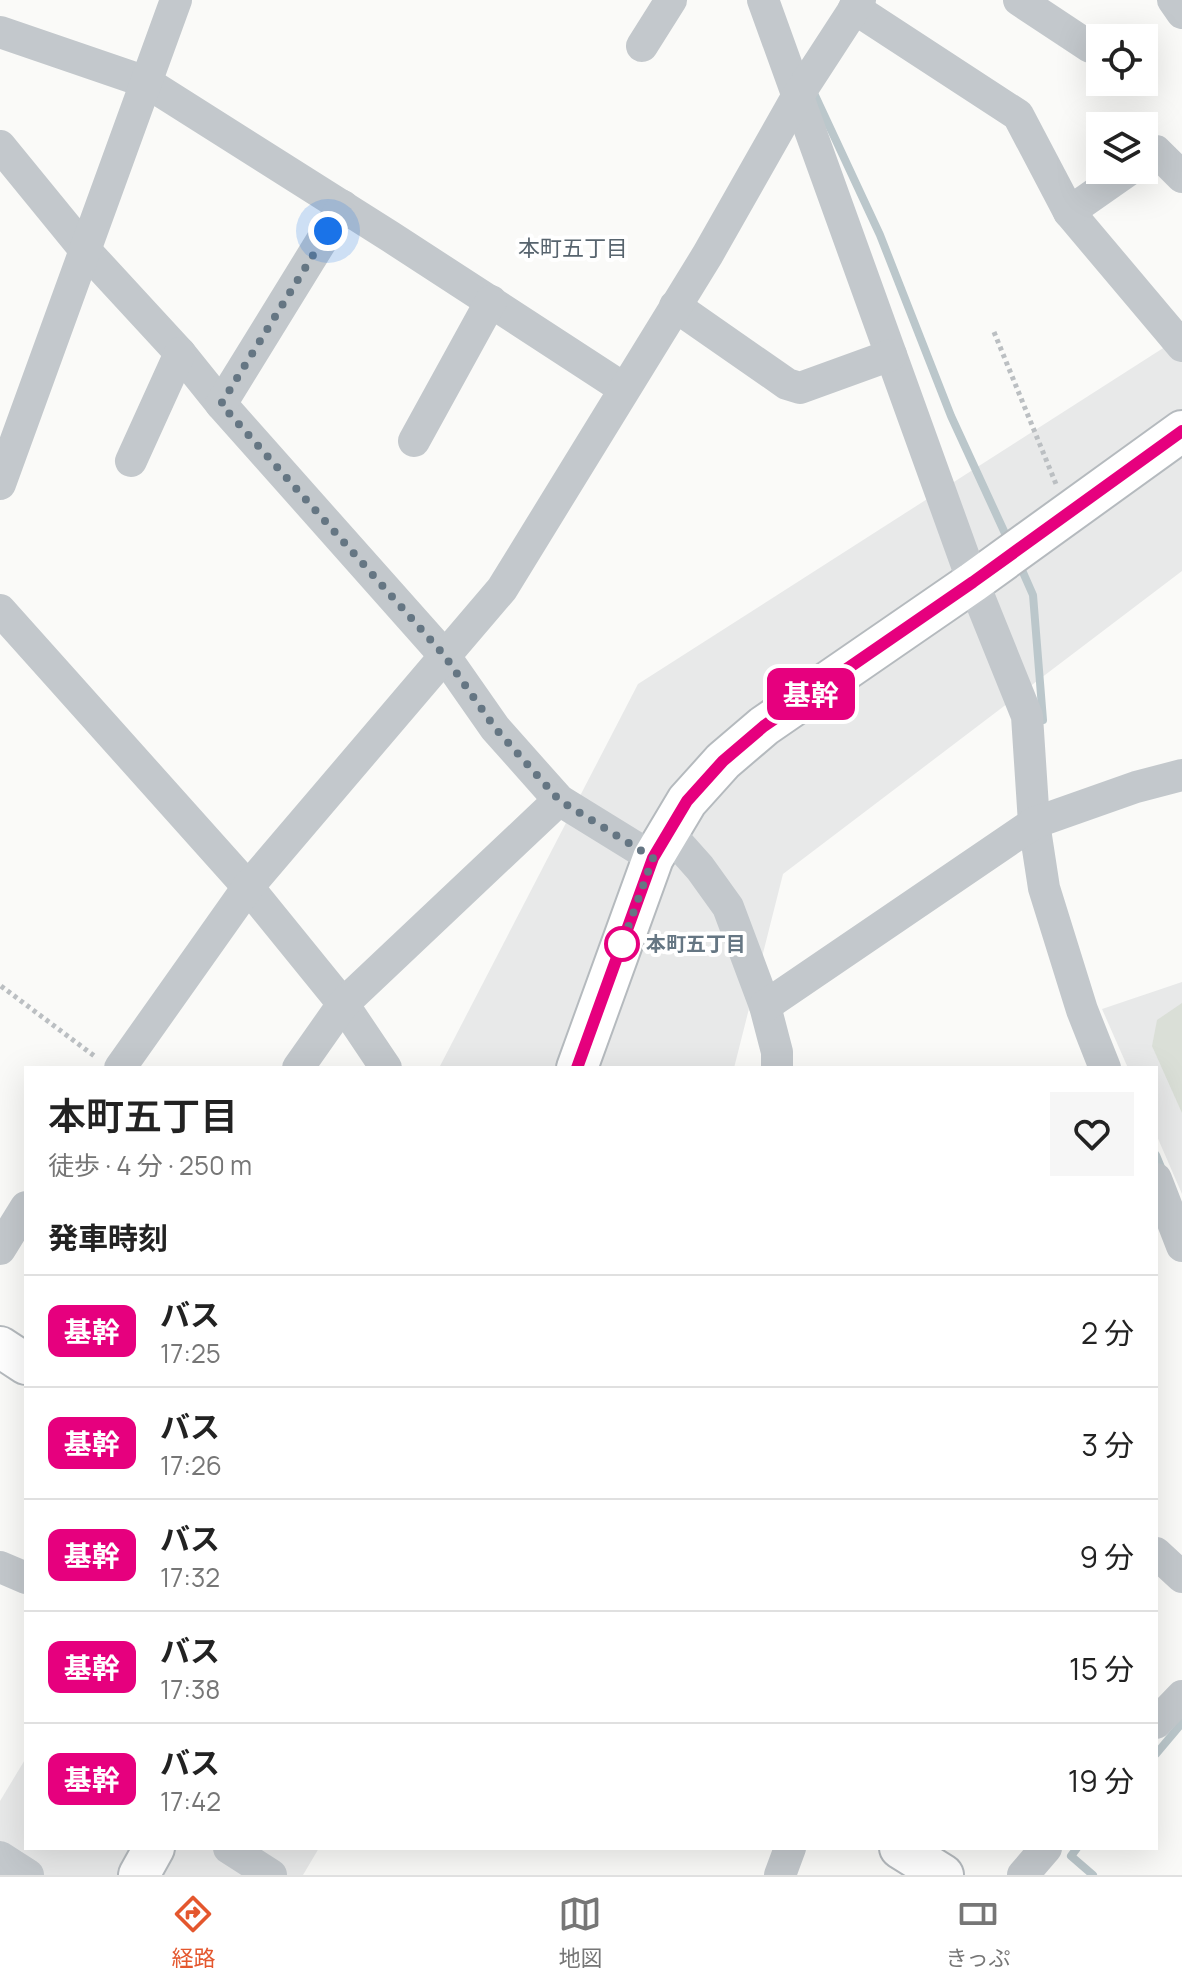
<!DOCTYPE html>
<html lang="ja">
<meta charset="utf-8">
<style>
body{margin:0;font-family:Manrope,"Noto Sans JP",sans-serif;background:#f6f6f6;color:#222;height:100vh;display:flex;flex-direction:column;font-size:30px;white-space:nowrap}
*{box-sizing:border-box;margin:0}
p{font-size:26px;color:#767676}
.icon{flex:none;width:44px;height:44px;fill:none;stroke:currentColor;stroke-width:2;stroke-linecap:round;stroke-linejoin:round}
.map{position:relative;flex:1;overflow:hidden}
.sheet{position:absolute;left:24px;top:1066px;width:1134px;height:784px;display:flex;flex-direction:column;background:#fff;border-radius:0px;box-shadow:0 8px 32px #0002}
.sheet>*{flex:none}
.badge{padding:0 16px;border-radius:12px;font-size:28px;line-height:52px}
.tools{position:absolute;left:1086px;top:24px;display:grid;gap:16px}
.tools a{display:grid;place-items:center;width:72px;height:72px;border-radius:0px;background:#fff;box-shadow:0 8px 32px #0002;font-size:40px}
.you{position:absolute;width:40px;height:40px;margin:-20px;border:6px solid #fff;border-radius:50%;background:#1a73e8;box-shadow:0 0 0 12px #1a73e833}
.map>.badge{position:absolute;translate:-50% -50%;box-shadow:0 0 0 4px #fff}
h2{padding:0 24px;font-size:30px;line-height:72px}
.round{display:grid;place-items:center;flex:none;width:84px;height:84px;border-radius:0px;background:#f6f6f6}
.headline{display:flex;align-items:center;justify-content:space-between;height:136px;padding:0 24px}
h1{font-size:38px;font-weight:600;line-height:60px}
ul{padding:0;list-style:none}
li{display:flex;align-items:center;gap:24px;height:112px;padding:0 24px;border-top:2px solid #e0e0e0}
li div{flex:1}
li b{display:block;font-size:30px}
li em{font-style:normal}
li .badge{min-width:88px;font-weight:700;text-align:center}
.tab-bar{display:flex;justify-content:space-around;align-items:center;height:112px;border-top:2px solid #e0e0e0;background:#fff;font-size:22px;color:#767676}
.tab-bar a{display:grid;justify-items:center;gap:4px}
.tab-bar .current{color:#e4572e}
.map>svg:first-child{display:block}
.built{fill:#e8e9e9}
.green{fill:#dadfd7}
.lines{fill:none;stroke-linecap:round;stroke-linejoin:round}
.stream{stroke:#bbc7cb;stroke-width:8}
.major-casing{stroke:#b5babe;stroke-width:44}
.path{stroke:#bbbfc2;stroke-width:5;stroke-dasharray:4 4;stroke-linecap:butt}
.minor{stroke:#c3c8cc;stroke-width:32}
.major{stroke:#fff;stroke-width:40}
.line-casing{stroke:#fff;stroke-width:18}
.line{stroke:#e6007e;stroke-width:12}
.walk{stroke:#657683;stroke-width:8;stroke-dasharray:0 14.4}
.stop-dot{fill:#fff;stroke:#e6007e;stroke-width:4}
.labels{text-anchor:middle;stroke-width:8;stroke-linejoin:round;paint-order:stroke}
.stop-label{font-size:20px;font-weight:bold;fill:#657683;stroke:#fff;text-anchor:start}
.neighbourhood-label{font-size:22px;fill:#57646e;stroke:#fff}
</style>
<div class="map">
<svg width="1182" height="1875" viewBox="0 0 1182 1875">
<rect width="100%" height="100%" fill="#fafaf8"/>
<g class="built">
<path d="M1182 336V571L783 874 734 1068H439L638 684Z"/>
<path d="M1182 982V1194L1156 1134V1068H1128L1102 1009Z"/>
<path d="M26 1758V1848H319L303 1875H0V1801Z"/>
</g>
<path class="green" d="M1182 1003V1113L1152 1046 1157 1020Z"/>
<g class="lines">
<g class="stream">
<path d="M812 89 880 235 951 416 1009 542"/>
<path d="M1018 561 1033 595 1043 720"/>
<path d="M1156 1155 1163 1172"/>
<path d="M1156 1754 1182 1723"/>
<path d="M1077 1848 1071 1856 1093 1875"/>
</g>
<defs>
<g id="major">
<path d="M577 1068 653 858 687 801 723 761 764 726 973 582 1182 431"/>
<path d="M0 1347 26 1364"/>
<path d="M900 1848 943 1875"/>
<path d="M139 1875 154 1848"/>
</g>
</defs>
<use href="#major" class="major-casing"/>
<g class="path">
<path d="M994 332 1056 484"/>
<path d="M1 986 97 1058"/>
</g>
<g class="minor">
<path d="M763 0 973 582 1027 716 1034 823 1044 888 1082 1010 1105 1068"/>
<path d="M1019 0 1090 47"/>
<path d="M1173 0 1182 13"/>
<path d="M854 8 1018 115 1069 212 1182 346"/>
<path d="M0 32 146 82 391 237 623 388"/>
<path d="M642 46 671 0"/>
<path d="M0 146 85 250 180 353 221 404 444 655 495 728 559 800 653 858"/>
<path d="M1144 160 1156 151 1182 177"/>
<path d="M1069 212 1129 170"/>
<path d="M675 306 787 384 800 388 891 355"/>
<path d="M221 404 343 206"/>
<path d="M414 441 491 301"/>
<path d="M131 461 180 353"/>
<path d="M0 484 176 0"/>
<path d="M0 610 248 887 343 1004 386 1068"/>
<path d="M667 831 700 868 728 907 765 1006 777 1052V1068"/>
<path d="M765 1006 1034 823 1136 787 1182 775"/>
<path d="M120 1068 248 887 502 589 708 254 797 97 860 0"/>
<path d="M298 1068 343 1004 559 800"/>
<path d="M1156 1179 1182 1246"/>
<path d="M0 1249 26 1207"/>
<path d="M1156 1553 1182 1577"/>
<path d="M0 1567 26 1578"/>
<path d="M1156 1723 1182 1696"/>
<path d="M229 1848 271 1875"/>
<path d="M0 1857 28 1875"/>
<path d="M780 1875 790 1848"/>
<path d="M1023 1875 1046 1848"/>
</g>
<use href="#major" class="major"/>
</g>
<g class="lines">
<defs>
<path id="line" d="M577 1068 653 858 687 801 723 761 764 726 973 582 1182 431"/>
</defs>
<use href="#line" class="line-casing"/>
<use href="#line" class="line"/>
<path class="walk" d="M328 231 221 404 444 655 495 728 559 800 653 858 621 947 622 944"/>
</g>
<circle class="stop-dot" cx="622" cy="944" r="16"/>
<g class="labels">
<g class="stop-label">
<text x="646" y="951">本町五丁目</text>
</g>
<g class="neighbourhood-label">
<text x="573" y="256">本町五丁目</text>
</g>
</g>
</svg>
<div class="tools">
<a><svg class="icon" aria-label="locate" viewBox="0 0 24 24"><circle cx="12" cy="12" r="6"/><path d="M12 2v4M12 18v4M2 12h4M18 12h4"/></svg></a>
<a><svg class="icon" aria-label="layers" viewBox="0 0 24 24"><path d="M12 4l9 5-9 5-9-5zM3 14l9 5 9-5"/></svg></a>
</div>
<div class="you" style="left:328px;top:231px"></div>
<b class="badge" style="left:811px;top:694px;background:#e6007e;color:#fff">基幹</b>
<section class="sheet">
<div class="headline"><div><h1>本町五丁目</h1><p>徒歩 · 4 分 · 250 m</p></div><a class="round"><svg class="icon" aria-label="heart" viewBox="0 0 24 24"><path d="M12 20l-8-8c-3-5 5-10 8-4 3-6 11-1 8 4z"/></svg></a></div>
<h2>発車時刻</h2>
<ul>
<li><span class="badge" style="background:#e6007e;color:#fff">基幹</span><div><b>バス</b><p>17:25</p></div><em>2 分</em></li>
<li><span class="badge" style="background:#e6007e;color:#fff">基幹</span><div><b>バス</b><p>17:26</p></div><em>3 分</em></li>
<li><span class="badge" style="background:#e6007e;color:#fff">基幹</span><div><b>バス</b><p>17:32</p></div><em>9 分</em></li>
<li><span class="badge" style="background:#e6007e;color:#fff">基幹</span><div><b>バス</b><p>17:38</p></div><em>15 分</em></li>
<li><span class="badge" style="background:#e6007e;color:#fff">基幹</span><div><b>バス</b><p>17:42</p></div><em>19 分</em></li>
</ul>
</section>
</div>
<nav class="tab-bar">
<a class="current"><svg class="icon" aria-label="directions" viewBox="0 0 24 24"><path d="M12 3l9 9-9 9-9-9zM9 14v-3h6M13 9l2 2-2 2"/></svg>経路</a>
<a><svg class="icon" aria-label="map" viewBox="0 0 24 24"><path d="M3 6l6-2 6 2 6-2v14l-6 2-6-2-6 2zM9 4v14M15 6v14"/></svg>地図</a>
<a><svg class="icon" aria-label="tickets" viewBox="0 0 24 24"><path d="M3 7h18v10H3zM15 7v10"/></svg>きっぷ</a>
</nav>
